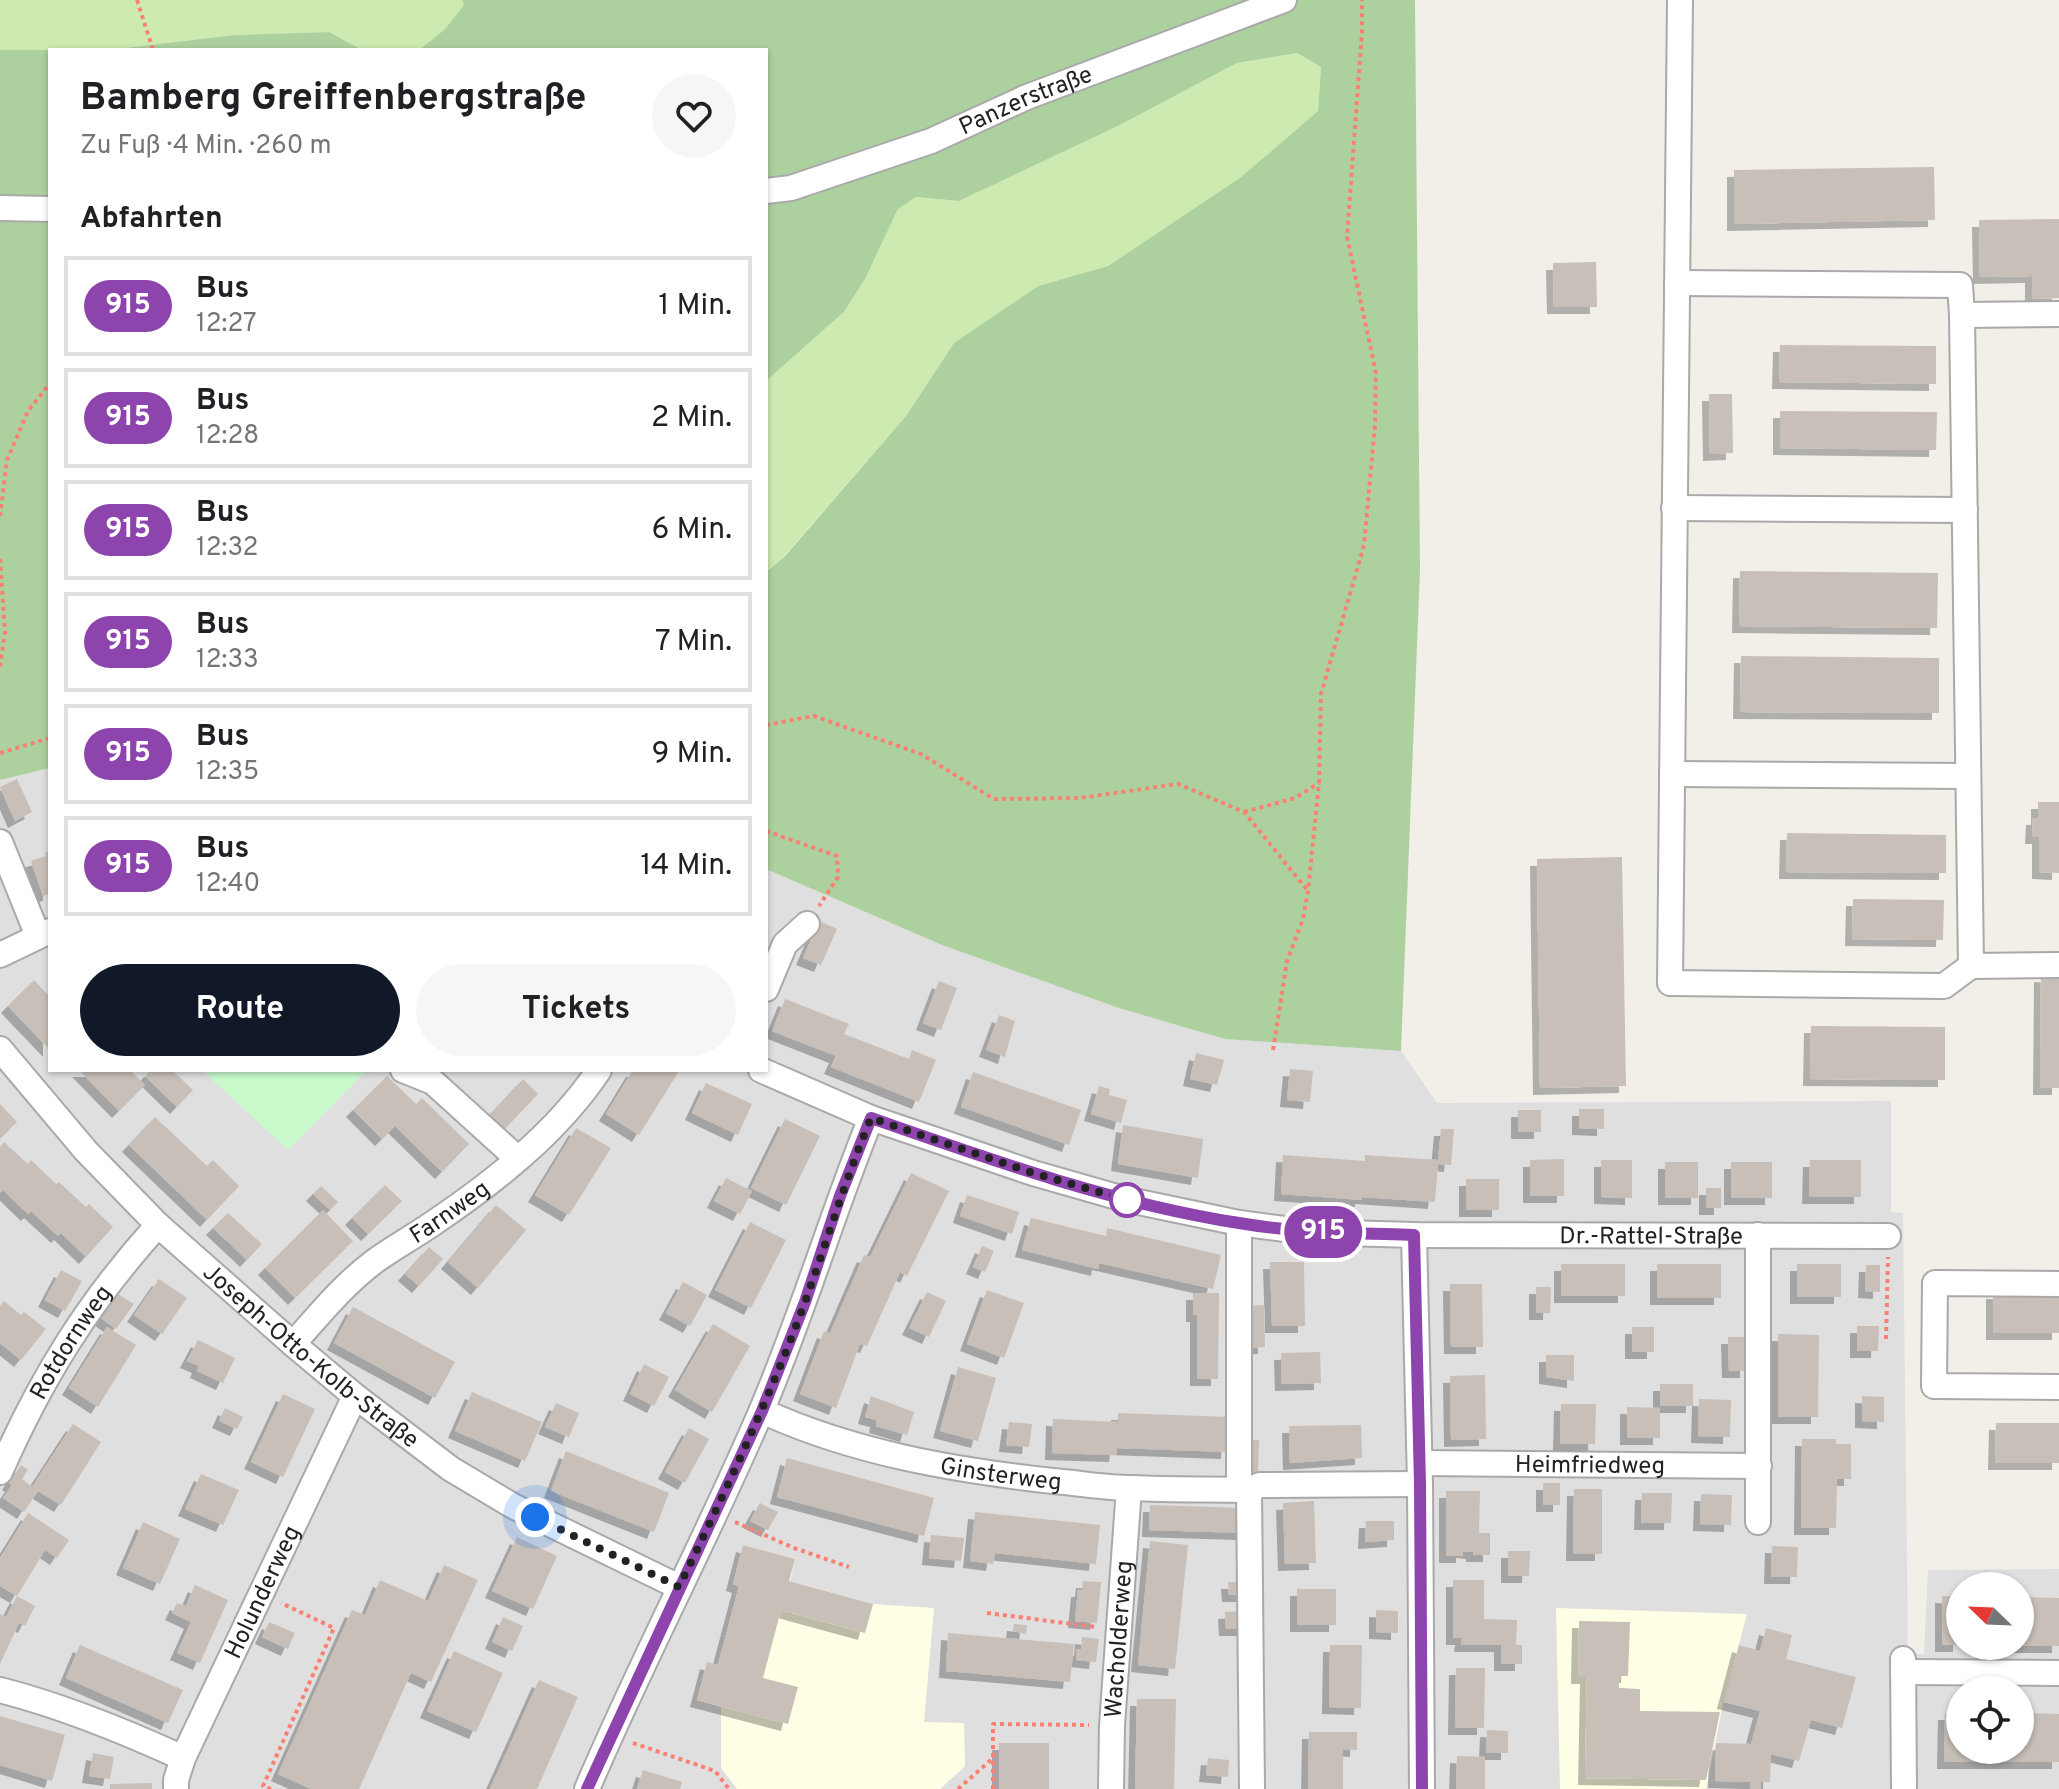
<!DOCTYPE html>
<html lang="de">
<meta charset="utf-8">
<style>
body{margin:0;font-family:Overpass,sans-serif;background:#f6f6f6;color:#202124;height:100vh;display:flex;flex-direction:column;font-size:30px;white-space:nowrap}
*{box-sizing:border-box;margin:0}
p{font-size:26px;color:#757577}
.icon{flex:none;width:44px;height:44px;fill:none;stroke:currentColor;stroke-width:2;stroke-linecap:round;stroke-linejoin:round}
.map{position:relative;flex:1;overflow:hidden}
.panel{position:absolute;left:48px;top:48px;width:720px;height:1024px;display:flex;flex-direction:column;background:#fff;border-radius:0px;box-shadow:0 2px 6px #0004}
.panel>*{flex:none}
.badge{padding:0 16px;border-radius:26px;font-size:28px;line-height:52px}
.needle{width:52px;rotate:293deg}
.fabs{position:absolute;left:1946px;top:1572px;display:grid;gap:16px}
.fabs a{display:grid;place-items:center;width:88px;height:88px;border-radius:50%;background:#fff;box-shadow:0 2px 6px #0004;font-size:40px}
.you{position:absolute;width:40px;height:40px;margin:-20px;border:6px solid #fff;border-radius:50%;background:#1a73e8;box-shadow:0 0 0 12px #1a73e833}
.map>.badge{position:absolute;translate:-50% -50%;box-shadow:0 0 0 4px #fff}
h2{padding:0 32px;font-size:30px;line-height:72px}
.round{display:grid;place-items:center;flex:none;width:84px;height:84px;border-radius:42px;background:#f6f6f6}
.headline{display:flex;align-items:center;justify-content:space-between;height:136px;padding:0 32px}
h1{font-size:38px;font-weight:700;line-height:60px}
.action{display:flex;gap:16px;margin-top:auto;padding:16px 32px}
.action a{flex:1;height:92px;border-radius:48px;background:#111827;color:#fff;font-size:32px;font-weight:700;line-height:92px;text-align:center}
.action a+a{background:#f6f6f6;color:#202124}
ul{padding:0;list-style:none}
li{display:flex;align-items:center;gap:24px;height:100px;margin:0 16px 12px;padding:0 16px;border:4px solid #e0e0e0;border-radius:0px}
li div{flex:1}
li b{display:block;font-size:30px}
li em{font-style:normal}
li .badge{min-width:88px;font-weight:700;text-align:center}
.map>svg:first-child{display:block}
.residential{fill:#e0dfdf;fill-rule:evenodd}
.education{fill:#ffffe5}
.grass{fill:#cdebb0}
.forest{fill:#add19e}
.park{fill:#c8facc}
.building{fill:#c7bfb8;filter:url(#shadow)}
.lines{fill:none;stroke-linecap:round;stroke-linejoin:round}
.minor-casing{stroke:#a9a9a9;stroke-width:28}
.path{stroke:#fa8072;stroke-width:4;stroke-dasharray:4 4;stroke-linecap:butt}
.minor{stroke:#fff;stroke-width:24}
.line-casing{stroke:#fff;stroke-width:18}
.line{stroke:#8e44ad;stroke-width:12}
.walk{stroke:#222;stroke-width:8;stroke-dasharray:0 14.4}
.stop-dot{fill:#fff;stroke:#8e44ad;stroke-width:4}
.labels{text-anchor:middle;stroke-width:6;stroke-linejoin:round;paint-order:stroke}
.street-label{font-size:24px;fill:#222;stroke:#fff}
</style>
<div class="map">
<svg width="2059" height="1789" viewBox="0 0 2059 1789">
<defs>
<filter id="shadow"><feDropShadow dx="-7" dy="7" stdDeviation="0" flood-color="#0004"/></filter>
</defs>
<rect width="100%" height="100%" fill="#f2efe9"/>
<path class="residential" d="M50 768V1070H766V869L942 945 1225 1039 1401 1051 1437 1103 1891 1101V1212L1903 1213 1908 1654H1924L1928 1570 2059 1569V1789H0V780ZM1960 1586H2020V1646H1960ZM1960 1690H2020V1750H1960Z"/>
<g class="education">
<path d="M743 1545 795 1559 790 1581 873 1604 934 1608 924 1722 964 1723 965 1766 940 1789H737L721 1768V1707L697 1700 718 1665 739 1586 733 1584Z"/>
<path d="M1556 1608 1747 1614 1723 1704 1706 1789H1560Z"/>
</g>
<g class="grass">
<path d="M0 0H462L464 5 445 29 419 50H362L328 32 234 35 108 50H0Z"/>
<path d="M1297 53 1321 67 1318 111 1241 177 1108 266 1038 286 954 343 906 416 784 556 766 572V381L844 312 865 279 898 209 916 197 959 201 1118 126 1237 63Z"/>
</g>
<g class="forest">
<path d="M462 0H1415L1420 570 1401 1051 1225 1039 1119 1008 942 945 766 869V572L785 556 906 416 954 343 1038 286 1108 266 1241 177 1318 111 1321 67 1297 53 1237 63 1118 126 959 201 916 197 898 209 865 279 844 312 766 381V50H419L445 29 464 5Z"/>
<path d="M329 32 362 50H108L234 35Z"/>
<path d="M0 50H62H50V768L0 780Z"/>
</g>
<path class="park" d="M202 1070H367L288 1150Z"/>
<g class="building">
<path d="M1934 167 1935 220 1734 224V170Z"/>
<path d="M2059 219V298L2032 299V276L1980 277 1979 220Z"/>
<path d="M1596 262 1597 307H1554L1553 263Z"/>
<path d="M1780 345 1936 346V384L1779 382Z"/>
<path d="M1709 394H1732L1733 453 1710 454Z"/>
<path d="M1780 411 1937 412 1936 450 1780 448Z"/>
<path d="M1740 571 1938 573 1937 628 1739 626Z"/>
<path d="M1741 656 1939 658V713L1740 712Z"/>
<path d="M17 779 32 812 15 821 0 787Z"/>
<path d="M2038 802H2059V873L2039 872V837H2032L2033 818H2038Z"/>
<path d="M1787 833 1946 835V873L1786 872Z"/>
<path d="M50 851V894L43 896 31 861 46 856 45 853Z"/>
<path d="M1622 857 1626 1086 1540 1088 1537 859Z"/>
<path d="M1853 899 1944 900 1943 940 1852 939Z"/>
<path d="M819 921 837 929 821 965 803 958Z"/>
<path d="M2041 975 2059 976V1088H2040Z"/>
<path d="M34 980 50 997V1050L8 1006Z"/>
<path d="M939 981 957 988 941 1030 923 1023Z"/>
<path d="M785 999 849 1024 844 1034 909 1059 912 1050 936 1060 919 1102 831 1067 836 1056 772 1031Z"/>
<path d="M999 1015 1015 1021 1005 1057 986 1050Z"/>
<path d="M1811 1026 1945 1027V1080L1810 1079Z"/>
<path d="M1196 1053 1224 1060 1217 1085 1190 1079Z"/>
<path d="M1290 1069 1313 1071 1310 1102 1287 1100Z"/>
<path d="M79 1070H130L145 1085 119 1111Z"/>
<path d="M151 1070H172L193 1090 177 1107 145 1076Z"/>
<path d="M633 1070 679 1071 639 1135 606 1114Z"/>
<path d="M973 1072 1081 1110 1069 1145 961 1107Z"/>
<path d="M387 1076 416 1104 422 1098 469 1144 442 1172 395 1126 382 1139 353 1110Z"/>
<path d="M523 1079 538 1094 500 1134 485 1120Z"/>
<path d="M706 1083 752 1104 738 1135 692 1113Z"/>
<path d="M1099 1086 1110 1089 1109 1095 1127 1100 1121 1123 1091 1114Z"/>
<path d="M0 1104 17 1122 0 1139Z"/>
<path d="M1579 1109H1604V1129L1579 1128Z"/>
<rect x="1518" y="1110" width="23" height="22"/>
<path d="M155 1117 207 1166 213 1160 239 1186 207 1220 129 1145Z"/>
<path d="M785 1119 820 1136 786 1205 751 1188Z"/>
<path d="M1123 1125 1203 1139 1198 1178 1118 1164Z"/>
<path d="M576 1128 611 1148 569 1215 535 1195Z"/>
<path d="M1441 1129H1454L1451 1165 1438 1164 1435 1202 1362 1197V1200L1281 1194 1283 1155 1365 1161V1155L1438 1160Z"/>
<path d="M4 1142 28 1164 31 1160 56 1184 59 1182 86 1207 89 1204 113 1227 86 1257 61 1233 58 1236 31 1211 28 1214 3 1190 0 1193V1147Z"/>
<path d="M1564 1159V1196H1530V1160Z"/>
<path d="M1601 1160H1632V1198L1601 1197Z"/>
<path d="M1810 1160H1861V1197H1809Z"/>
<rect x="1665" y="1162" width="33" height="36"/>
<rect x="1731" y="1162" width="41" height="36"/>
<path d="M911 1173 949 1191 907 1276 900 1272 867 1346 860 1344 836 1408 800 1394 824 1331 830 1333 864 1255 870 1257Z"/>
<path d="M726 1178 752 1191 740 1214 714 1201Z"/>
<rect x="1466" y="1179" width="33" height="31"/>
<path d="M385 1185 402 1201 368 1234 352 1218Z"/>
<path d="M321 1186 338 1202 330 1210 313 1194Z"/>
<rect x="1706" y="1188" width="15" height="20"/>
<path d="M967 1195 1019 1212 1012 1234 960 1216Z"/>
<path d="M496 1205 526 1230 478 1288 448 1262Z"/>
<path d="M323 1210 353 1241 295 1298 265 1268Z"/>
<path d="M228 1213 262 1244 247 1260 213 1228Z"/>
<path d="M1031 1218 1106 1236 1107 1228 1221 1255 1213 1289 1099 1263 1098 1269 1022 1250Z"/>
<path d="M750 1222 786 1240 751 1308 715 1290Z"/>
<path d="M982 1246 994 1251 985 1272 973 1267Z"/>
<path d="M429 1247 443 1259 419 1286 405 1274Z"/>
<path d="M1270 1262H1304L1305 1326H1272Z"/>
<rect x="1561" y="1264" width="64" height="32"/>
<rect x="1657" y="1264" width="64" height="34"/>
<rect x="1797" y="1264" width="44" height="33"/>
<path d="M1866 1265H1880V1292L1865 1291Z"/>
<path d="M61 1270 82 1281 65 1311 45 1300Z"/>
<path d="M159 1279 187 1298 162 1334 134 1315Z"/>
<path d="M683 1282 707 1295 690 1326 666 1313Z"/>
<path d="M1450 1284H1482L1483 1347H1451Z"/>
<path d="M1536 1287H1551L1550 1313H1536Z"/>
<path d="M987 1290 1024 1303 1004 1358 967 1344Z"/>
<path d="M927 1292 946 1301 929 1337 909 1328Z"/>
<path d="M1993 1292 2059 1293V1333H1993Z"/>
<path d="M1193 1293H1219L1218 1379H1197V1315H1193Z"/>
<path d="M118 1294 134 1304 116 1329 101 1318Z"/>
<path d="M4 1301 21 1315 24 1312 46 1329 21 1360 0 1343V1306Z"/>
<path d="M1264 1305 1265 1347 1244 1348 1243 1306Z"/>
<path d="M353 1307 455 1362 435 1398 334 1343Z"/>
<path d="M713 1324 750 1346 712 1412 675 1390Z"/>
<path d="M1857 1326H1879L1878 1351H1857Z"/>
<path d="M107 1327 136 1345 98 1407 69 1388Z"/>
<rect x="1632" y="1327" width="22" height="25"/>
<path d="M1778 1334 1819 1335 1818 1417H1778Z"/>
<path d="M1728 1337H1747V1371H1729Z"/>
<path d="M198 1340 235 1358 223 1383 197 1371 199 1366 187 1361Z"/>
<path d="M1320 1352 1321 1383 1282 1384 1281 1353Z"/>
<path d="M1546 1355H1574V1381L1546 1377Z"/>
<path d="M644 1364 669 1377 654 1406 630 1394Z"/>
<path d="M958 1367 996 1378 978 1441 940 1431Z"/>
<path d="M1485 1375 1486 1439 1451 1440 1450 1376Z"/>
<rect x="1660" y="1384" width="33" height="22"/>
<path d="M472 1392 542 1422 525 1461 455 1431Z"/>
<path d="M283 1394 315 1409 283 1477 251 1462Z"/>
<path d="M871 1396 914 1412 907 1435 876 1426 877 1420 865 1417Z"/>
<path d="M1862 1396 1884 1397V1422L1862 1421Z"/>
<path d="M1699 1399 1731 1400 1730 1437 1698 1436Z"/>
<path d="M556 1403 579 1413 569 1437 545 1427Z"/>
<path d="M1561 1404H1596L1595 1444H1560Z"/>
<path d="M1627 1407 1660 1408V1438H1627Z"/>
<path d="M225 1408 243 1417 237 1429 219 1421Z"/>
<path d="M1118 1413 1230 1417 1228 1452 1117 1448 1116 1455 1052 1453 1053 1419 1118 1422Z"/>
<path d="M1009 1422 1032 1424 1029 1447 1006 1445Z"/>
<path d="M1996 1423H2059V1463H1995Z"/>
<path d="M73 1424 101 1442 61 1505 38 1491 24 1512 3 1498 12 1485 9 1483 21 1465 28 1470 22 1479 32 1487Z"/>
<path d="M1361 1425 1362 1458 1290 1463 1289 1426Z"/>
<path d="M689 1428 709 1439 685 1483 665 1472Z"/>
<path d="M1802 1439H1836V1444H1851V1479H1837L1836 1528H1801Z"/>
<path d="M1246 1440H1259L1258 1477H1245Z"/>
<path d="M566 1451 669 1493 654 1532 551 1491Z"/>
<path d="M787 1458 934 1498 924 1536 777 1497Z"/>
<path d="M201 1474 239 1490 223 1525 185 1509Z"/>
<rect x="1543" y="1483" width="17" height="22"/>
<path d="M1574 1489H1602V1554H1573Z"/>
<path d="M1446 1491H1480L1479 1533H1490V1555H1473V1552L1463 1551V1556H1446Z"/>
<path d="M1642 1493H1672L1671 1523H1641Z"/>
<path d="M1701 1494 1732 1495 1731 1525 1700 1524Z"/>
<path d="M1314 1501 1316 1563 1285 1564 1283 1503Z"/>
<path d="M760 1503 778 1512 768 1530 750 1521Z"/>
<path d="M1150 1505 1244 1508V1533L1149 1530Z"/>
<path d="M975 1512 1100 1525 1096 1564 995 1553 993 1564 970 1561Z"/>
<path d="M28 1513 69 1540 57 1558 45 1550 17 1596 0 1586V1558Z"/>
<path d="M1366 1521H1394V1540L1365 1542Z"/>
<path d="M143 1522 180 1539 160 1584 123 1568Z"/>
<path d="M931 1535 964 1538 961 1561 929 1558Z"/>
<path d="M517 1537 557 1556 533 1609 492 1591Z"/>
<path d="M1150 1541 1188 1545 1175 1669 1138 1665Z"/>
<path d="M743 1545 795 1559 789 1581 873 1604 865 1633 781 1610 763 1678 798 1687 788 1724 697 1700 707 1662 718 1665 739 1586 733 1584Z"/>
<path d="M1772 1546 1798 1547 1797 1577H1771Z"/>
<path d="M1508 1551H1530L1529 1576H1508Z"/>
<path d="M444 1565 478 1580 431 1682 411 1673 359 1789H311L278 1774 352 1610 365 1615 380 1580 428 1601Z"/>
<path d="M1453 1580H1484V1619L1517 1620 1516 1645H1522V1664H1501V1645H1461L1462 1638H1453Z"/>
<path d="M1083 1581 1101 1582 1097 1623 1075 1621 1078 1590H1082Z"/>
<path d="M1228 1582H1246V1595H1229Z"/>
<path d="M195 1585 228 1600 200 1663 177 1653 191 1622 172 1613 177 1603 186 1606Z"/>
<rect x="1297" y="1589" width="39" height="36"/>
<path d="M17 1596 35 1606 25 1626 19 1623 0 1664V1614L6 1617Z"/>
<path d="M1942 1596 1960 1597V1645H1942Z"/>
<path d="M2020 1597 2059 1598V1646H2020Z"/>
<path d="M1376 1610 1398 1611V1633L1376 1632Z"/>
<path d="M1247 1611V1629H1226L1225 1612Z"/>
<path d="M503 1617 523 1626 512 1651 492 1642Z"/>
<path d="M1579 1621 1630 1622 1628 1676H1619V1688L1640 1689V1711L1720 1712 1706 1780 1585 1778 1587 1677H1578Z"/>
<path d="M269 1622 295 1633 288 1649 262 1637Z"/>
<path d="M1014 1624 1027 1625 1026 1634 1013 1631Z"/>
<path d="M1766 1628 1792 1635 1786 1659 1856 1677 1842 1728 1811 1720 1799 1761 1771 1754 1770 1782H1761V1789H1750L1751 1782 1715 1781 1716 1743 1751 1744 1760 1711 1724 1702 1739 1645 1760 1651Z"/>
<path d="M948 1633 1074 1644 1070 1682 946 1671Z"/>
<path d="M1082 1637 1099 1639 1096 1662 1076 1660 1077 1649H1081Z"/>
<path d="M80 1645 183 1690 168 1723 66 1678Z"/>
<path d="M1330 1645H1362L1361 1708 1329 1707Z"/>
<path d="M454 1651 503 1673 476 1732 427 1711Z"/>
<path d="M1456 1668H1485L1484 1728H1455Z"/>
<path d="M539 1680 578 1697 537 1789H490Z"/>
<path d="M1137 1699H1176L1174 1789H1135Z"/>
<path d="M1945 1713H1960V1750H2020V1713L2059 1714V1762H1944Z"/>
<path d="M0 1716 65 1735 52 1781 0 1765Z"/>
<path d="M1487 1730 1508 1731V1753H1486Z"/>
<path d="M1309 1732H1357V1750L1343 1749V1789H1308Z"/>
<rect x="999" y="1743" width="50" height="46"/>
<path d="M93 1753 114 1757 110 1779 89 1776Z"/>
<path d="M1457 1756 1485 1757V1789H1456Z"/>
<path d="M1208 1758 1229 1760 1228 1777 1206 1775Z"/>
<path d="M643 1770 682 1782 680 1789H637Z"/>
<path d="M152 1783V1789H110V1784Z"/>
</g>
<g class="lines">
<defs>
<g id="minor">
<path d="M1680 0 1670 983 1944 986 1971 966"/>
<path id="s1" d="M766 191 791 188 931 141 1027 97 1284 0"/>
<path d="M0 208 50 209"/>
<path d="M1677 283 1960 285 1962 315"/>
<path d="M2059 314 1962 315 1971 966 2059 965"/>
<path d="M1674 508 1965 510"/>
<path d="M1672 774 1968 776"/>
<path d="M0 842 38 936"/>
<path d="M0 955 50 931"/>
<path d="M766 989 785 944 807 924"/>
<path id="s2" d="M0 1049 86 1151 158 1225 293 1344 355 1396 451 1469 513 1506 679 1587"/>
<path d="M403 1070 433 1082 518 1159"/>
<path id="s3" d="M761 1070 871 1118 1033 1173 1124 1199 1239 1223 1308 1232 1414 1235 1888 1236"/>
<path d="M1239 1223V1490"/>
<path d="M1414 1235 1420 1484 1422 1789"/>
<path d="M2059 1284 1935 1283 1934 1386 2059 1387"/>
<path id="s4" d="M293 1344C319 1315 343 1285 375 1261 393 1248 413 1237 432 1224 494 1182 557 1133 599 1070"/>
<path id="s5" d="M762 1411C854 1453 953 1470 1053 1481 1079 1483 1106 1488 1132 1488 1171 1490 1210 1489 1249 1490L1260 1485 1420 1484"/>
<path id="s6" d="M1420 1463 1759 1466"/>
<path id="s7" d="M0 1472C41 1378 89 1301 158 1225"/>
<path d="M1249 1490 1252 1789"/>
<path d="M1758 1522V1235"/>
<path d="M1903 1659 1904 1789"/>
<path d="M1903 1672 2059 1673"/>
<path d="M0 1690C63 1706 124 1731 183 1758"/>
<path id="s8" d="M176 1789V1780L183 1758 355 1396"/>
<path d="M587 1789C641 1662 706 1540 760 1414 802 1317 831 1216 871 1118"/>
<path id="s9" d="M1111 1789 1112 1725 1129 1488"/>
</g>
</defs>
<use href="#minor" class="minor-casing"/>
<g class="path">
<path d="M137 0 153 50"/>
<path d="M0 516 7 460 28 411 50 383"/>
<path d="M0 559 5 632 0 667"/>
<path d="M766 725 814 716 921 754 994 799 1079 798 1178 784 1244 812 1308 891"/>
<path d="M0 753 50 738"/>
<path d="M1244 812 1295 798 1319 783"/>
<path d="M766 831 837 856 838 877 819 906"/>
<path d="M1273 1050 1287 961 1303 919 1308 891 1319 783 1321 694 1364 545 1375 425 1376 373 1347 237 1362 32V0"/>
<path d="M1886 1339 1888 1257"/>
<path d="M735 1522 794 1548 849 1567"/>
<path d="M987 1613 1096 1627"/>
<path d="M633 1743 715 1771 729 1789"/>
<path d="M271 1789 263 1786 334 1628 281 1603"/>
<path d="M958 1789 992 1759"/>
<path d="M993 1789V1724L1089 1725"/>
</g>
<use href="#minor" class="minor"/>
</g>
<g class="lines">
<defs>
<path id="line" d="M587 1789 762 1411 805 1302 840 1196 871 1118C991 1160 1112 1203 1239 1223 1297 1233 1356 1233 1414 1235L1420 1484 1422 1789"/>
</defs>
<use href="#line" class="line-casing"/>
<use href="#line" class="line"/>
<path class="walk" d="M535 1517 679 1587C724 1494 769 1400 805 1302 827 1241 846 1178 871 1118L1033 1173 1127 1200"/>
</g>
<circle class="stop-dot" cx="1127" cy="1200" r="16"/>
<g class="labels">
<g class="street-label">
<text dy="8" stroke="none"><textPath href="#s1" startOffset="276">Panzerstraße</textPath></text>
<text dy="8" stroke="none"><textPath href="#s4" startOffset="206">Farnweg</textPath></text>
<text dy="8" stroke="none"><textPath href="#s3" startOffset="916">Dr.-Rattel-Straße</textPath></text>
<text dy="8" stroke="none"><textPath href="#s7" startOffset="148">Rotdornweg</textPath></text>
<text dy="8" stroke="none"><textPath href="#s2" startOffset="438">Joseph-Otto-Kolb-Straße</textPath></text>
<text dy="8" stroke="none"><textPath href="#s6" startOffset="170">Heimfriedweg</textPath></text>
<text dy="8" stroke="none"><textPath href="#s5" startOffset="248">Ginsterweg</textPath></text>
<text dy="8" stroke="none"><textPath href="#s8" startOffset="216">Holunderweg</textPath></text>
<text dy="8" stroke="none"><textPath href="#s9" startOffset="150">Wacholderweg</textPath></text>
</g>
</g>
</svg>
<div class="fabs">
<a><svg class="needle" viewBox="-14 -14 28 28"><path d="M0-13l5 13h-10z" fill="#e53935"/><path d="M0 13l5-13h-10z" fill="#757577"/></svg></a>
<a><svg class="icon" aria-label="locate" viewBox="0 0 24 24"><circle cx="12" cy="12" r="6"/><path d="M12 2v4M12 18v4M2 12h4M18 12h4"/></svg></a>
</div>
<div class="you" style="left:535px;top:1517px"></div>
<b class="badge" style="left:1323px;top:1232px;background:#8e44ad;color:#fff">915</b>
<section class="panel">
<div class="headline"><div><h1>Bamberg Greiffenbergstraße</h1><p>Zu Fuß · 4 Min. · 260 m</p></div><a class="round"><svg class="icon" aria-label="heart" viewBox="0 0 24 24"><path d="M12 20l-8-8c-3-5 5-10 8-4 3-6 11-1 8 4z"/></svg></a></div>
<h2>Abfahrten</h2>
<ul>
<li><span class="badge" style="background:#8e44ad;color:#fff">915</span><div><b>Bus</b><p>12:27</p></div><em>1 Min.</em></li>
<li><span class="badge" style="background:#8e44ad;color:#fff">915</span><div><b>Bus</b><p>12:28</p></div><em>2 Min.</em></li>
<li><span class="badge" style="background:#8e44ad;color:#fff">915</span><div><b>Bus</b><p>12:32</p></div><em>6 Min.</em></li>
<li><span class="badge" style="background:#8e44ad;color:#fff">915</span><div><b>Bus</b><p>12:33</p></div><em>7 Min.</em></li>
<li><span class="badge" style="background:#8e44ad;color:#fff">915</span><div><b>Bus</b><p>12:35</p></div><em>9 Min.</em></li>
<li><span class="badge" style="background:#8e44ad;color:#fff">915</span><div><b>Bus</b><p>12:40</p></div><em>14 Min.</em></li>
</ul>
<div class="action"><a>Route</a><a>Tickets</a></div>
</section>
</div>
